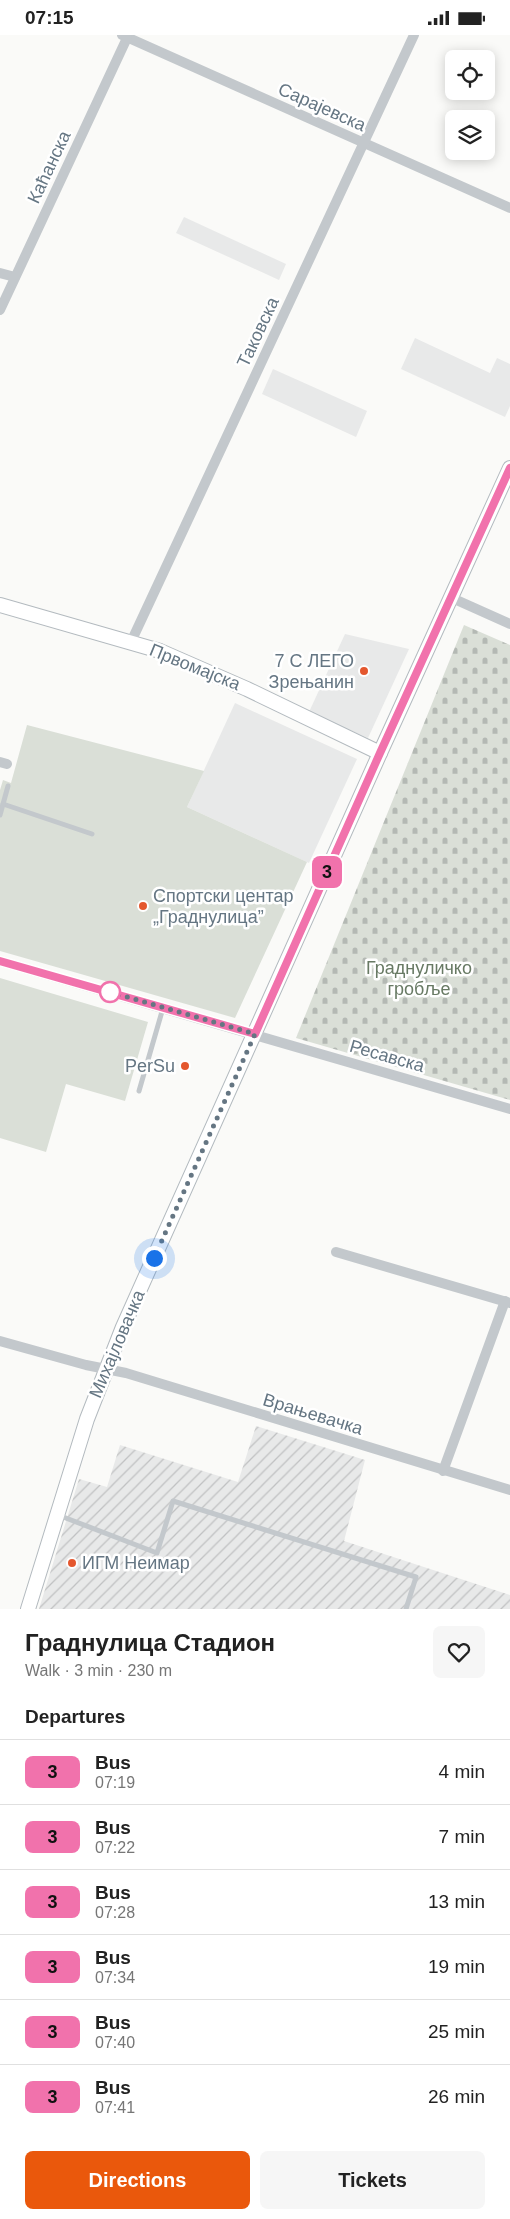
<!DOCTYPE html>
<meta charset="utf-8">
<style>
body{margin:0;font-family:Helvetica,sans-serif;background:#f6f6f6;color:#222;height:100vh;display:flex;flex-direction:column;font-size:19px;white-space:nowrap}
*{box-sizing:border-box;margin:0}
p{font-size:16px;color:#767676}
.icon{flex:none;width:28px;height:28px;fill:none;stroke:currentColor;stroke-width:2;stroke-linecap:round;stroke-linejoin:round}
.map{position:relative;height:1574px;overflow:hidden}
.panel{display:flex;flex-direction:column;background:#fff;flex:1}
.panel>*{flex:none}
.badge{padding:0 10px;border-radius:8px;font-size:18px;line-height:32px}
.fabs{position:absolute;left:445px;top:15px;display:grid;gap:10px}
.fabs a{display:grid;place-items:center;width:50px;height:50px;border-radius:8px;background:#fff;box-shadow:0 2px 12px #0003;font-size:25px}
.you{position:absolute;width:25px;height:25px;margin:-12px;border:4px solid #fff;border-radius:50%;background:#1a73e8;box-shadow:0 0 0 8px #1a73e833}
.map>.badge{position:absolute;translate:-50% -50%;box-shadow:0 0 0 2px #fff}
h2{padding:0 25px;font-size:19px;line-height:45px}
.round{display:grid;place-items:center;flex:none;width:52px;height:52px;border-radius:8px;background:#f6f6f6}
.overview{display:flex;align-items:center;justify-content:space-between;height:85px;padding:0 25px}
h1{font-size:24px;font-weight:800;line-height:38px}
.button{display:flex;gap:10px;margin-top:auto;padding:10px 25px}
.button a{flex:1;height:58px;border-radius:8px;background:#ea580c;color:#fff;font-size:20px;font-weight:800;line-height:58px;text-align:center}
.button a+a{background:#f6f6f6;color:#222}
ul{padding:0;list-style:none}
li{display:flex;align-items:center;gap:15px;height:65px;padding:0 25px;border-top:1px solid #e0e0e0}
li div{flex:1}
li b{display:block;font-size:19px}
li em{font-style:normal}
li .badge{min-width:55px;font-weight:700;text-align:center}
.status{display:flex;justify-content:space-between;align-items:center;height:35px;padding:0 25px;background:#fff;direction:ltr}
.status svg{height:14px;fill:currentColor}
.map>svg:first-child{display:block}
.built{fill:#e8e9e9}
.industrial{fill:url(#industrial-furrows)}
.green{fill:#dadfd7}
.cemetery{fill:url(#cemetery-stones)}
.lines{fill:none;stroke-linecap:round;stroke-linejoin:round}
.secondary-casing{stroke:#b3babf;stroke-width:16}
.lane{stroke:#c3c8cc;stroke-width:5}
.street{stroke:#c3c8cc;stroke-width:10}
.secondary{stroke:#fff;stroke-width:14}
.line-casing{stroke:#fff;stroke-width:11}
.line{stroke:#f172ac;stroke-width:8}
.walk{stroke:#657683;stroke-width:5;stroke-dasharray:0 9}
.poi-dot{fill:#e4572e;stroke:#fff;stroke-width:2}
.stop-dot{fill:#fff;stroke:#f172ac;stroke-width:2.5}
.labels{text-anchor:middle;stroke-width:5;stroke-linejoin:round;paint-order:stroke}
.street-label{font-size:18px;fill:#657683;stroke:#fff}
.poi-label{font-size:18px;fill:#657683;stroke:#fff;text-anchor:end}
.park-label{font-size:18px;fill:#687a64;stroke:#fff}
</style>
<div class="status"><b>07:15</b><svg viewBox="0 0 49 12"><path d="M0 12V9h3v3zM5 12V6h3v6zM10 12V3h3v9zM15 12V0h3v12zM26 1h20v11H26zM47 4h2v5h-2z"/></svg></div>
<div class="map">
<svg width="510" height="1574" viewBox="0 0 510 1574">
<defs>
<pattern id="industrial-furrows" width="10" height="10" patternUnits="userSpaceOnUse" patternTransform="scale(1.25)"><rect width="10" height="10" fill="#e8e9e9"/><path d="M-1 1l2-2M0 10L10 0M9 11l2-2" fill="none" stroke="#c0c1c2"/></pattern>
<pattern id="cemetery-stones" width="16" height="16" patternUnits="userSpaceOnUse" patternTransform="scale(1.25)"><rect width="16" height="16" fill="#dadfd7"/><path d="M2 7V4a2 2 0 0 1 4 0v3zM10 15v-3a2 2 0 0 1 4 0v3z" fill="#b4b9b4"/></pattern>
</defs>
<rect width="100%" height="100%" fill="#fafaf8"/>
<g class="built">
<path d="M184 182 286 229 279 245 176 198Z"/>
<path d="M415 303 490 338 497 323 510 329V371L505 382 401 334Z"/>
<path d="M273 334 367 376 356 402 262 359Z"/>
<path d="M345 599 409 614 368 703 309 677Z"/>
<path d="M235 668 357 724 309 828 187 772Z"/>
</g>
<path class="industrial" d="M256 1391 365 1425 344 1506 510 1560V1574H39L79 1444 107 1452 120 1410 238 1447Z"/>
<g class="green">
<path d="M27 690 204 736 187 772 307 827 235 983 0 916V755L3 745 11 748Z"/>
<path d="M0 943 148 987 125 1066 66 1049 46 1117 0 1103Z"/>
</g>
<path class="cemetery" d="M464 590 510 610V1065L296 1003Z"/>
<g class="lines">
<defs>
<g id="secondary">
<path d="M0 570 160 616 247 654 380 718"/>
<path d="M28 1574 87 1384 123 1292 380 718 510 433"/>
</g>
</defs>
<use href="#secondary" class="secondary-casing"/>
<g class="lane">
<path d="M3 769 92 799"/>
<path d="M0 780 8 751"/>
<path d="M139 1056 163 973"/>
<path d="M58 1480 157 1518 173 1466 416 1542 406 1574"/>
</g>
<g class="street">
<path d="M122 0 510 173"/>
<path d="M0 238 15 242"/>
<path d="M0 275 127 3"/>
<path d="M452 563 510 589"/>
<path d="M131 607 414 0"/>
<path d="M0 727 7 729"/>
<path d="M0 926 510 1074"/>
<path d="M336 1217 510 1268"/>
<path d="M0 1306 86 1330 126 1338 510 1455"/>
<path d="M443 1436 505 1266"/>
</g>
<use href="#secondary" class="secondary"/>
</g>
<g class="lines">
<defs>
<path id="line" d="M0 926 255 999 380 718 510 433"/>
</defs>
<use href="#line" class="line-casing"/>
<use href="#line" class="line"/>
<path class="walk" d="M110 957 255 999 154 1223"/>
</g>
<g class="poi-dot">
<circle cx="364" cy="636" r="5"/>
<circle cx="143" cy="871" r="5"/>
<circle cx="185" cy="1031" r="5"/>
<circle cx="72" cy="1528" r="5"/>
</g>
<circle class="stop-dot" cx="110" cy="957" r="10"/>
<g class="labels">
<g class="street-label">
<text transform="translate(322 72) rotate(24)" y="6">Сарајевска</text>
<text transform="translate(49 132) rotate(-65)" y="6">Каћанска</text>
<text transform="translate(258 297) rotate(-65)" y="6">Таковска</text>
<text transform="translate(195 632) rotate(22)" y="6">Првомајска</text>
<text transform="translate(387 1021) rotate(16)" y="6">Ресавска</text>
<text transform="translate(117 1309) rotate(-67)" y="6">Михајловачка</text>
<text transform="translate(313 1379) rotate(17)" y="6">Врањевачка</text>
</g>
<g class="poi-label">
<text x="354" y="632">7 С ЛЕГО<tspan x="354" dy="21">Зрењанин</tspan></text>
<text x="153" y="867" text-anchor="start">Спортски центар<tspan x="153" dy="21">„Граднулица”</tspan></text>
<text x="175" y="1037">PerSu</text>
<text x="82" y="1534" text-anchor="start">ИГМ Неимар</text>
</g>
<g class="park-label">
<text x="419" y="939">Граднуличко<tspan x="419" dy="21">гробље</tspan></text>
</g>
</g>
</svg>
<div class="fabs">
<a><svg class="icon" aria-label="locate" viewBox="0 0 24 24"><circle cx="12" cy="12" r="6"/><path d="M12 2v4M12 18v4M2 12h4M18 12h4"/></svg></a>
<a><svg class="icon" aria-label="layers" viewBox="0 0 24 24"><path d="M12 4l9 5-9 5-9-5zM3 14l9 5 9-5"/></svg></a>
</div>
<div class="you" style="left:154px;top:1223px"></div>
<b class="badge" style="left:327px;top:837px;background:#f172ac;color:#111">3</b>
</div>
<section class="panel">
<div class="overview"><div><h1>Граднулица Стадион</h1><p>Walk · 3 min · 230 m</p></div><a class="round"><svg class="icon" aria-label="heart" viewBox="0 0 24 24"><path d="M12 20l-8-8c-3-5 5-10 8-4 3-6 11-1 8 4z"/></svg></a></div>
<h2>Departures</h2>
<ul>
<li><span class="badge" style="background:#f172ac;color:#111">3</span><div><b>Bus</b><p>07:19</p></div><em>4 min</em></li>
<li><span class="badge" style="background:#f172ac;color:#111">3</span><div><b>Bus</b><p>07:22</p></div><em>7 min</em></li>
<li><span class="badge" style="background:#f172ac;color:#111">3</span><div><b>Bus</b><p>07:28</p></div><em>13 min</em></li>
<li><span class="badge" style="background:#f172ac;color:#111">3</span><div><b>Bus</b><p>07:34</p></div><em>19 min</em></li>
<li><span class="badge" style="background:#f172ac;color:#111">3</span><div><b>Bus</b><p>07:40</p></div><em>25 min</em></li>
<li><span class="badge" style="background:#f172ac;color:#111">3</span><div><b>Bus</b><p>07:41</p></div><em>26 min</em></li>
</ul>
<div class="button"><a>Directions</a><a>Tickets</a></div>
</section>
